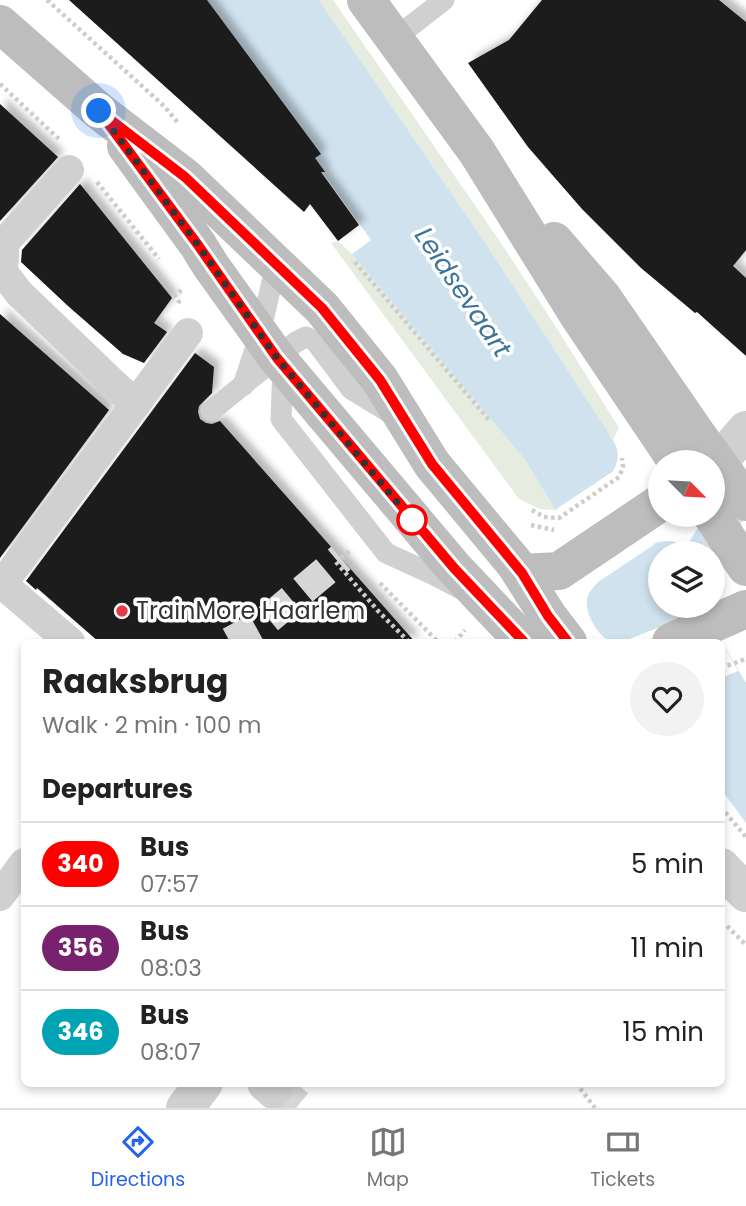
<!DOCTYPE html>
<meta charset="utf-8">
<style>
body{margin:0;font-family:Poppins,sans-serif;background:#f2f2f2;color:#222;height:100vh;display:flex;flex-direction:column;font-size:26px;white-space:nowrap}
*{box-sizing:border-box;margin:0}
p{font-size:23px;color:#767676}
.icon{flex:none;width:38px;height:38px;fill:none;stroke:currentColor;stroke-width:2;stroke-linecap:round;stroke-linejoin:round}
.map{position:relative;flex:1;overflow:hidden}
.drawer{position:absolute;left:21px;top:639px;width:704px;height:448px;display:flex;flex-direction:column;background:#fff;border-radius:10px;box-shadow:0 4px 10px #0003}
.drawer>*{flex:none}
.badge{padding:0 14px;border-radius:23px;font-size:24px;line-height:46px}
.needle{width:46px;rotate:114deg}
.tools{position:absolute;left:648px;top:450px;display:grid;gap:14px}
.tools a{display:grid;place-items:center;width:77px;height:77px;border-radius:50%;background:#fff;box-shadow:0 4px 10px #0003;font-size:35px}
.you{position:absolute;width:35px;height:35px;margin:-18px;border:5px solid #fff;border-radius:50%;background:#1a73e8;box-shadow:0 0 0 10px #1a73e833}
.map>.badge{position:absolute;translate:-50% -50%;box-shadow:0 0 0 4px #fff}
h2{padding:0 21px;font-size:26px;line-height:63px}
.round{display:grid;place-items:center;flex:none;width:74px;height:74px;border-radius:37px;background:#f2f2f2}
.summary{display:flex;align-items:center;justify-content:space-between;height:119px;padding:0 21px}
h1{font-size:33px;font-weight:700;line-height:52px}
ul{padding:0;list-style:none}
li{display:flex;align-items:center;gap:21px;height:84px;padding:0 21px;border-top:2px solid #e0e0e0}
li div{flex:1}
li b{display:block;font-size:26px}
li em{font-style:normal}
li .badge{min-width:77px;font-weight:700;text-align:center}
.tabs{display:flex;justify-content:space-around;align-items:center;height:98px;border-top:2px solid #e0e0e0;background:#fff;font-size:19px;color:#767676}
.tabs a{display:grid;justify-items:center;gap:4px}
.tabs .active{color:#2563eb}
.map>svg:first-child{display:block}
.green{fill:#e6ecdf}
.water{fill:#cfe2ee}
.pier{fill:#fff}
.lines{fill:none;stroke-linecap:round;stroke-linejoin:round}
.canal{stroke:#cfe2ee;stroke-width:35}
.building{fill:#1a1a1a;filter:url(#shadow)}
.pedestrian-tunnel{stroke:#d6d6d6;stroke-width:30;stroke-dasharray:30 15;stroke-linecap:butt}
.minor-tunnel{stroke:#d6d6d6;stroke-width:38;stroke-dasharray:38 19;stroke-linecap:butt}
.path{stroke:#cdcdcd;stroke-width:4.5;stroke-dasharray:3.5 3.5;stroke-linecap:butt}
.service{stroke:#d0d0d0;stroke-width:21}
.pedestrian{stroke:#d0d0d0;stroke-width:30}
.minor{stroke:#d0d0d0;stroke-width:38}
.tertiary{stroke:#d0d0d0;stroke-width:38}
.secondary{stroke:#bdbdbd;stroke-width:38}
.line-casing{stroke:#fff;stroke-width:16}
.line{stroke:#f00;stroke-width:10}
.walk{stroke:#333;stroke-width:7;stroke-dasharray:0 12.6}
.stop-dot{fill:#fff;stroke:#f00;stroke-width:3.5}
.poi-dot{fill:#e63946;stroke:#fff;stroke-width:2.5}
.labels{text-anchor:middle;stroke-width:7;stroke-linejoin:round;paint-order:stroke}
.poi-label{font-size:24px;fill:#333;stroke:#fff;text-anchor:start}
.water-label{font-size:26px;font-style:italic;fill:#3f7597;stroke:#fff}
</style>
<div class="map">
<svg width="746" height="1108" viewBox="0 0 746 1108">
<defs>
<filter id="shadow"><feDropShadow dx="6" dy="-6" stdDeviation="3.5" flood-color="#0004"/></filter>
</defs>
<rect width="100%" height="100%" fill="#fff"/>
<g class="green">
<path d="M319 0H333L499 240 556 327 619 428 613 440 488 247Z"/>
<path d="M338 241 352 254 526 461 555 510 540 509 519 499 331 243Z"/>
</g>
<path class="water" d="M199 0H319L488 247 613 440C620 452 619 461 612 473L654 543C670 539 681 540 692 553H660V606H708L703 611 746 683V823L721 789V642H625L624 641C618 641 612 641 607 639 595 632 583 609 588 596 590 590 595 586 598 582L526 461 352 254 371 240Z"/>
<g class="pier">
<path d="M612 472 655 544 598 582 555 510Z"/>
<path d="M703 610 738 671 721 678V642H625L624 641Z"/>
</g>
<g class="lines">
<path class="canal" d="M703 553 732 505"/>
</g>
<g class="building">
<path d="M69 0H207L321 154 315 158 325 172H321L359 225 338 241 310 204 304 212Z"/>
<path d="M542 0H719L746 22V250L733 266 746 278V356L697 312 695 313 641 268 582 209 528 147 468 63 509 40Z"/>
<path d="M0 104 58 157 0 221Z"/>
<path d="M80 184 172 298 154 323 167 332 144 363 123 354 68 306 21 262 22 250Z"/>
<path d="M0 314 109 410 0 558Z"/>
<path d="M195 353 214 367 212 393 199 406 198 412 200 419 206 423 212 424 220 421 415 642H99L37 588 36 590 26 581Z"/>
</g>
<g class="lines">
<path class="pedestrian-tunnel" d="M230 642 261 625 341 558"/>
<path class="minor-tunnel" d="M273 1089 296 1108"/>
<g class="path">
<path d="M47 0 164 106 179 124"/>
<path d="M0 84 61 141"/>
<path d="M97 182 159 259"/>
<path d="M355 262 489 420"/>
<path d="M178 303 179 302 175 295 183 289"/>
<path d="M532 510 544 517 559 518 619 477 623 467 622 458"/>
<path d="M531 525 554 530"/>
<path d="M341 558 350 551"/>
<path d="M336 562 379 612 409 642"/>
<path d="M380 583 438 642"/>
<path d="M455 642 465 630"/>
<path d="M721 668 746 659"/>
<path d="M721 807 746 837"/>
<path d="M727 926 746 945"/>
<path d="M576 1083 595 1108"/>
</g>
<g class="service">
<path d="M394 39 444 0"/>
<path d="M283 366 281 419 386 553 432 574 459 588"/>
<path d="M243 386 260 334 276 264"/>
<path d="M211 411 296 342 306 337 315 341 351 389 395 416"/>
</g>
<g class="pedestrian">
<path d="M0 267 4 261V243L69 170"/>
<path d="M0 268 19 293 117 387 136 404"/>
<path d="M2 584 70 642"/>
<path d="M0 587 188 333"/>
<path d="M0 896 24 863"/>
</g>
<g class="minor">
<path d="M717 464 746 430"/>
<path d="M266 1083 273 1089"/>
<path d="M185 1108 204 1083"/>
</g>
<path class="tertiary" d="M721 867 746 893"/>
<g class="secondary">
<path d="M366 0 477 152 580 318 677 462"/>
<path d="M0 24 99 111 185 177 322 308 380 380 432 464 515 564 548 616 568 642"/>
<path d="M126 146 198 245 211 266 277 358 454 568 524 642"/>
<path d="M554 241 603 298 698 436 746 502"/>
<path d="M711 514 746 567"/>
<path d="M522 573 559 571 660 503"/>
<path d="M671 642 746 609"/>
</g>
</g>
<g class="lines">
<defs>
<path id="line" d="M524 642 454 568 277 358 198 245 99 111 185 177 322 308 380 380 432 464 522 573 548 616 568 642"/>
</defs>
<use href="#line" class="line-casing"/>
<use href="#line" class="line"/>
<path class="walk" d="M99 111 198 245 277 358 412 520"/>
</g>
<circle class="stop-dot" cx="412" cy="520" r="14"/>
<circle class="poi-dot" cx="122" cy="611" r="7"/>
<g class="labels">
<g class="poi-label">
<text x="136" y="619">TrainMore Haarlem</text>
</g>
<g class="water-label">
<text transform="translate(463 292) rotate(56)" y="9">Leidsevaart</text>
</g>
</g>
</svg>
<div class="tools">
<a><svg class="needle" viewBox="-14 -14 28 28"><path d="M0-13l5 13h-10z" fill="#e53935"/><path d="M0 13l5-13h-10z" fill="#767676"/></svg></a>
<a><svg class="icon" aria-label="layers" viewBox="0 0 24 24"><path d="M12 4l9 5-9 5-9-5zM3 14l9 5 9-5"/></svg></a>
</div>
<div class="you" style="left:99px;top:111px"></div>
<section class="drawer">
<div class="summary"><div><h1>Raaksbrug</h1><p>Walk · 2 min · 100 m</p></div><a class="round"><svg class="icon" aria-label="heart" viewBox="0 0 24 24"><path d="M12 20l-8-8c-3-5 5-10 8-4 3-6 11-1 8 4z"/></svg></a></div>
<h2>Departures</h2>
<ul>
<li><span class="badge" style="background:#f00;color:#fff">340</span><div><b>Bus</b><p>07:57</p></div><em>5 min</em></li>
<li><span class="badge" style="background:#77216f;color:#fff">356</span><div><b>Bus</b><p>08:03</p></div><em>11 min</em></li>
<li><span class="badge" style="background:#00a3b4;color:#fff">346</span><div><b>Bus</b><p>08:07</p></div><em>15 min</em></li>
</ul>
</section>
</div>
<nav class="tabs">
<a class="active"><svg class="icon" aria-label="directions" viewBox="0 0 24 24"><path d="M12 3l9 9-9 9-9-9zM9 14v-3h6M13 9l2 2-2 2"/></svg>Directions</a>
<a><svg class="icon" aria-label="map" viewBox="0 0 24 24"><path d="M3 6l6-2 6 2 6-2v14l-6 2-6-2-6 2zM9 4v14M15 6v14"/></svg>Map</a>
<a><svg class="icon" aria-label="tickets" viewBox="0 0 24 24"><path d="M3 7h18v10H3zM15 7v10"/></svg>Tickets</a>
</nav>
